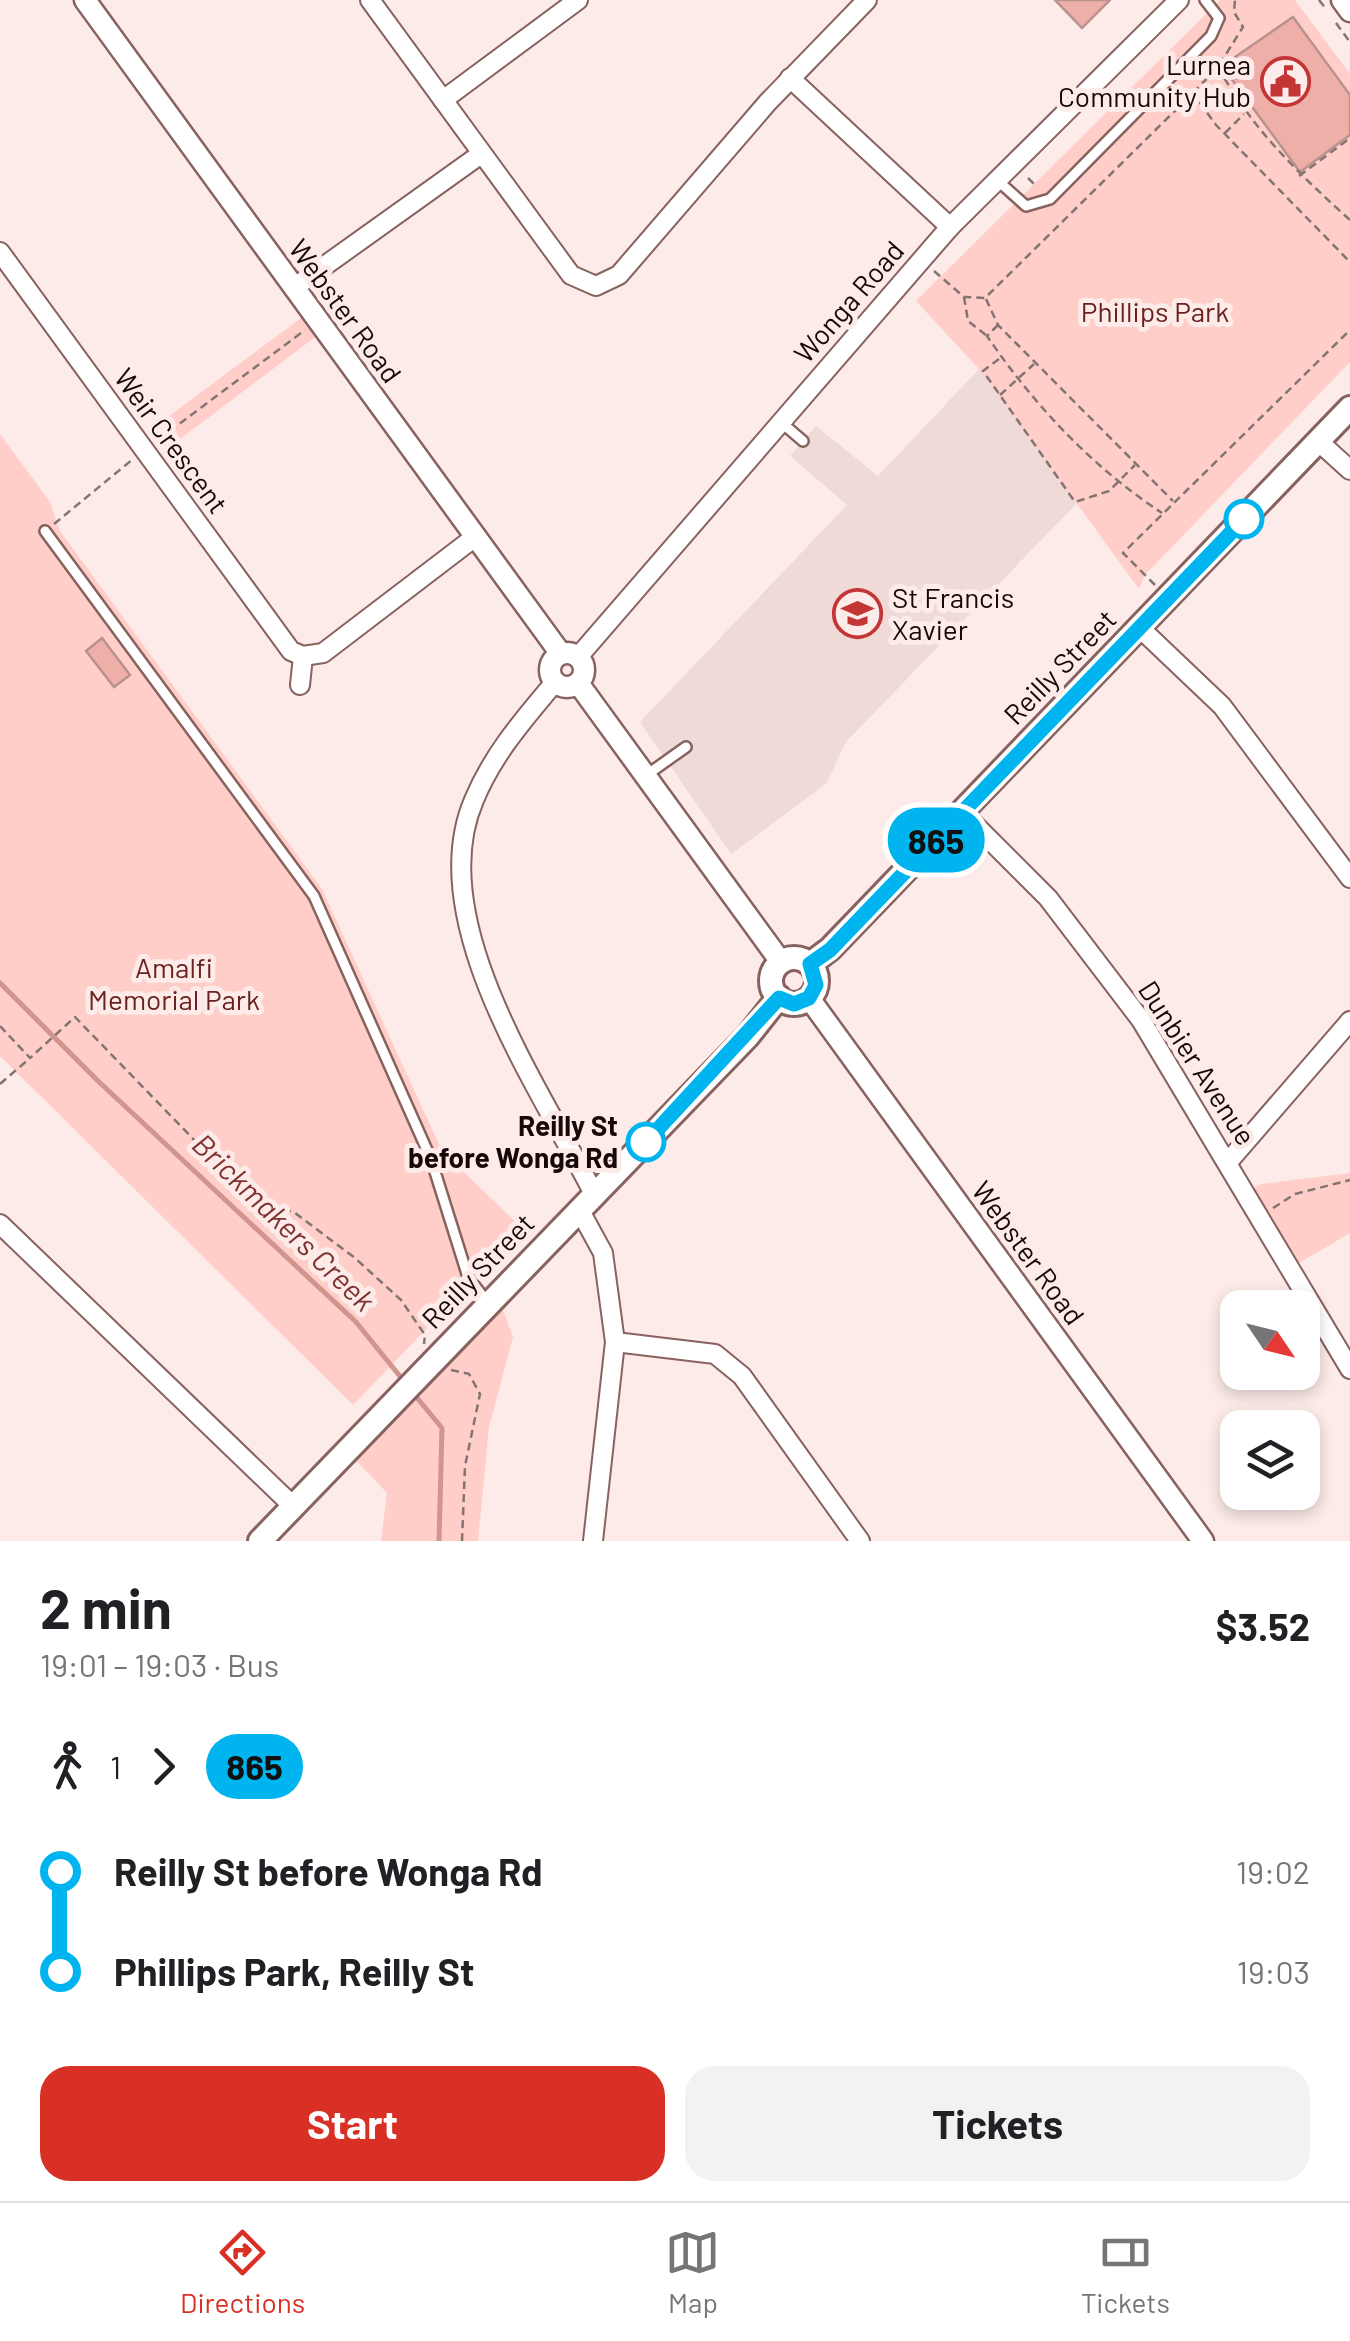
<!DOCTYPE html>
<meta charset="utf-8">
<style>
body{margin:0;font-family:Barlow,sans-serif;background:#f2f2f2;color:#202124;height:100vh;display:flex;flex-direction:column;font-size:38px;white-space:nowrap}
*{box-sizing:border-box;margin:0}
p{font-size:32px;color:#757577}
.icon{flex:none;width:55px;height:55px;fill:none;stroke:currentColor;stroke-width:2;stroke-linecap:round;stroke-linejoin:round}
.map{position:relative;height:1541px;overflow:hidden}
.drawer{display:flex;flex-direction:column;background:#fff;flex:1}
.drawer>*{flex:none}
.badge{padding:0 20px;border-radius:32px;font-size:35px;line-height:65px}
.needle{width:65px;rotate:125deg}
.controls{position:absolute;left:1220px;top:1290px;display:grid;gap:20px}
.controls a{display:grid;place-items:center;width:100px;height:100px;border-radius:20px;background:#fff;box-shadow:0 5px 15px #0003;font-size:50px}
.map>.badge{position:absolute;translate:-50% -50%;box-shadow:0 0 0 5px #fff}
.legs{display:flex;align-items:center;gap:15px;height:110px;padding:0 40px;font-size:32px}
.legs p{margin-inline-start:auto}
.headline{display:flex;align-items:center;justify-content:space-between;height:170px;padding:0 40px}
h1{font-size:55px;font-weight:700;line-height:75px}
.action{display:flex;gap:20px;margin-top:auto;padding:20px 40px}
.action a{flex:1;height:115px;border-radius:30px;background:#d93025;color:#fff;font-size:40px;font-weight:700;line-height:115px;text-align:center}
.action a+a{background:#f2f2f2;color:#202124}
ul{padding:0 40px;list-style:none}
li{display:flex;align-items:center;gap:35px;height:100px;font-size:38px}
li i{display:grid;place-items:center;width:15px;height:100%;margin:0 12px;background:currentColor}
li i::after{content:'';width:25px;height:25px;margin:-12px;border:8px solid;border-radius:50%;background:#fff}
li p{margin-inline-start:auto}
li:first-child i{background:linear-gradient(#0000 50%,currentColor 0)}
li:last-child i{background:linear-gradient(currentColor 50%,#0000 0)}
.dock{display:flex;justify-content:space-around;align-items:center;height:140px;border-top:2px solid #e0e0e0;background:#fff;font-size:28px;color:#757577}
.dock a{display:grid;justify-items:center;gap:5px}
.dock .current{color:#d93025}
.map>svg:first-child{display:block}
.built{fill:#efdad7}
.park{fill:#ffcec8}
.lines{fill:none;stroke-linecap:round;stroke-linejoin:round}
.stream{stroke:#d1948e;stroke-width:5}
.building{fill:#eeafa9;stroke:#ba928d;stroke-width:2.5}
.service-casing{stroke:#88625e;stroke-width:14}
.minor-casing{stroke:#88625e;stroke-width:22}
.tertiary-casing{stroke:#88625e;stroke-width:25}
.secondary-casing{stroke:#88625e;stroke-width:28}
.path{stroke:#837473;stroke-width:2.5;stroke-dasharray:8 5;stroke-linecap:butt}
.service{stroke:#fff;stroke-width:9}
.minor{stroke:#fff;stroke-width:18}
.tertiary{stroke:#fff;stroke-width:20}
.secondary{stroke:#fff;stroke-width:22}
.line-1-casing{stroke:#fff;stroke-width:22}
.line-1{stroke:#00b5ef;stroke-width:15}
.stop-1-dot{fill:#fff;stroke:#00b5ef;stroke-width:5}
.labels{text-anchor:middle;stroke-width:10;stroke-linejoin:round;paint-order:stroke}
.poi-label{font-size:28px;fill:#150807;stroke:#fdebe9;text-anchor:end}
.street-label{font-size:28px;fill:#150807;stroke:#fdebe9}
.park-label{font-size:28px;fill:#6a211f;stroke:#fdebe9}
.stop-label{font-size:28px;font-weight:bold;fill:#150807;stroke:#fdebe9;text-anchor:end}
.water-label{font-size:30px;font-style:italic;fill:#7f3430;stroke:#fdebe9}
</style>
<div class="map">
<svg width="1350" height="1541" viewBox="0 0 1350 1541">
<rect width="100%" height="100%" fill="#fdebe9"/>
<path class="built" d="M979 369 1077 503 846 742 826 784 731 854 640 722 847 505 790 456 816 426 878 476Z"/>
<g class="park">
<path d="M1220 0H1295L1350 74V362L1145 575 1139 589 979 369 916 301Z"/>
<path d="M308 313 322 332 164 451 149 431Z"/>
<path d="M0 434 50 502 60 531 322 889 442 1151 523 1229 353 1405 0 1056Z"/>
<path d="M1350 1173V1233L1299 1263 1252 1189 1261 1184Z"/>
<path d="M500 1302 513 1337 489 1427 478 1541H381L387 1493 350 1454Z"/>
</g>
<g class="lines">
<g class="stream">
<path d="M0 983 97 1080 356 1322 403 1380"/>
<path d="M413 1393 442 1428 439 1541"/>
</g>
</g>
<g class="building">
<path d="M1055 0H1110L1082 28Z"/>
<path d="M1293 17 1350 95V135L1300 172 1222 66Z"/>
<path d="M102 638 130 675 114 687 86 651Z"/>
</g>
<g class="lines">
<defs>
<g id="service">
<path d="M997 180 1026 206 1050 199 1211 36 1219 18 1205 0"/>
<path d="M782 423 803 441"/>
<path d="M45 531 314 896 431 1159 468 1277 487 1302"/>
<path d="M648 774 686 747"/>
</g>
<g id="minor">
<path d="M370 0 571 275 596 286 619 275 768 102 867 0"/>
<path d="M790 78 950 227"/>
<path d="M443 100 578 0"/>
<path d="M0 252 291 651 303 656 323 653 475 537"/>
<path d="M295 287 481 154"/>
<path d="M1318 441 1350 470"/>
<path d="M1140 628 1222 706 1350 878"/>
<path d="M578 657 950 227 1179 0"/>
<path d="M555 682C524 719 493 754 474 800 422 920 540 1088 594 1194"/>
<path d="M300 685 303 656"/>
<path d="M962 812 1048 898 1141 1020 1350 1369"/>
<path d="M1228 1162 1350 1021"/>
<path d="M579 1209 603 1253 615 1342 593 1541"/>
<path d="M0 1224 293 1506"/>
<path d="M615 1342 715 1354 742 1376 860 1541"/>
</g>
<g id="tertiary">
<path d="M85 0 561 654"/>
<path d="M1342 0 1350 11"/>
<circle cx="567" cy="670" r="17"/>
<path d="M578 683 781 962"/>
<path d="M809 998 1203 1541"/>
</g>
<g id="secondary">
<circle cx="794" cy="981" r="23"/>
<path d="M810 964 830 949 1350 408"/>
<path d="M260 1541 748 1036 779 997"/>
</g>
</defs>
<use href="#service" class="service-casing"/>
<use href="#minor" class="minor-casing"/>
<use href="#tertiary" class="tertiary-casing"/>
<use href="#secondary" class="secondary-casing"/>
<g class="path">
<path d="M1319 0 1326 9"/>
<path d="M1336 23 1350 42"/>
<path d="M1218 67C1252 129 1298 173 1350 220"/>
<path d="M1193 93 1218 67 1243 27 1234 12 1235 0"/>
<path d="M1225 133 1244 114"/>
<path d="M1299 176 1350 138"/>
<path d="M1028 178 1037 187"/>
<path d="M934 271 964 297 985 298 1193 93 1216 125 1350 262"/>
<path d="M964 297 968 321 986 335"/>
<path d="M986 299 998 325 1173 501"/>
<path d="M998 325 987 336C1034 405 1092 467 1162 513"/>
<path d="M999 359 983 371 1075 502 1109 491 1135 465"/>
<path d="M1000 395 1034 364"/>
<path d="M159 439 305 330"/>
<path d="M54 524 133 459"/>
<path d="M1155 585 1123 553 1350 330"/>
<path d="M0 1026 30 1058 75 1017 233 1180 252 1195 295 1213 355 1258 401 1300 425 1335 424 1344"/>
<path d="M0 1084 29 1059"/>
<path d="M1273 1208 1295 1194 1350 1180"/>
<path d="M451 1370 469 1374 480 1394 465 1466 462 1541"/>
</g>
<use href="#service" class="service"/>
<use href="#minor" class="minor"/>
<use href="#tertiary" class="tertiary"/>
<use href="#secondary" class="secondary"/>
</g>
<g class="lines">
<defs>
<path id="line-1" d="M646 1142 779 998 794 1004 809 998 816 985 810 964 830 950 1244 519"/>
</defs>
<use href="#line-1" class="line-1-casing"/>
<use href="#line-1" class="line-1"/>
</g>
<defs>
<symbol id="civic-ring" viewBox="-11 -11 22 22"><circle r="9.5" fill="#fdebe9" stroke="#c43535" stroke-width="1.5"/><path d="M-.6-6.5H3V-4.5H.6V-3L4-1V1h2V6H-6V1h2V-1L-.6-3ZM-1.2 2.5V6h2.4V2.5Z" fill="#c43535"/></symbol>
<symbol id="school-ring" viewBox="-11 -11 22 22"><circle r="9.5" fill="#fdebe9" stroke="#c43535" stroke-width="1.5"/><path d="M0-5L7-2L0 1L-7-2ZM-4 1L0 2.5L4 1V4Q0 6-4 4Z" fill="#c43535"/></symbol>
</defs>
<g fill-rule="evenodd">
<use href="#civic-ring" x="1258" y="54" width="55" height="55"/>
<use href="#school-ring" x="830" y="586" width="55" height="55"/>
</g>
<g class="stop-1-dot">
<circle cx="1244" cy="519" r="18"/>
<circle cx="646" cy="1142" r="18"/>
</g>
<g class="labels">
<g class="poi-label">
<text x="1251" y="75">Lurnea<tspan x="1251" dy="32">Community Hub</tspan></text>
<text x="892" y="608" text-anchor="start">St Francis<tspan x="892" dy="32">Xavier</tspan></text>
</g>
<g class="street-label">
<text transform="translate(849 302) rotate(-49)" y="10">Wonga Road</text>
<text transform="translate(345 311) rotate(54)" y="10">Webster Road</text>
<text transform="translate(171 441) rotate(54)" y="10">Weir Crescent</text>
<text transform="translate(1060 667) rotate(-46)" y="10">Reilly Street</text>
<text transform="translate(1197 1063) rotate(57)" y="10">Dunbier Avenue</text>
<text transform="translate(1028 1253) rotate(54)" y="10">Webster Road</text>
<text transform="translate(478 1271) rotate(-46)" y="10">Reilly Street</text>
</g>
<g class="park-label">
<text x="1155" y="322">Phillips Park</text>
<text x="174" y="978">Amalfi<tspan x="174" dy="32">Memorial Park</tspan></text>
</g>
<g class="stop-label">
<text x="618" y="1136">Reilly St<tspan x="618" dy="32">before Wonga Rd</tspan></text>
</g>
<g class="water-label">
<text transform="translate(283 1223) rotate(44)" y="10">Brickmakers Creek</text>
</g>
</g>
</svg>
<div class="controls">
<a><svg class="needle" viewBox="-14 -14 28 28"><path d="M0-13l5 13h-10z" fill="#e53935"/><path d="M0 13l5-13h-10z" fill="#757577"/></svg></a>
<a><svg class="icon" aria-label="layers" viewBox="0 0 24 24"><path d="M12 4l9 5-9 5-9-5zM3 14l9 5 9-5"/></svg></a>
</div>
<b class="badge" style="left:936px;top:840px;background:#00b5ef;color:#111">865</b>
</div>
<section class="drawer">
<div class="headline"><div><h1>2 min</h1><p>19:01 – 19:03 · Bus</p></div><b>$3.52</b></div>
<div class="legs"><svg class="icon" aria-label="walk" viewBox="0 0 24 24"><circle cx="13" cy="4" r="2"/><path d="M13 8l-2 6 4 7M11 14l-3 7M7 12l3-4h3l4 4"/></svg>1<svg class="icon" aria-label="forward" viewBox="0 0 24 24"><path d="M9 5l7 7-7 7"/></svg><b class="badge" style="background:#00b5ef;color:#111">865</b></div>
<ul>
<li><i style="color:#00b5ef"></i><b>Reilly St before Wonga Rd</b><p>19:02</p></li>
<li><i style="color:#00b5ef"></i><b>Phillips Park, Reilly St</b><p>19:03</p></li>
</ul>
<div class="action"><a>Start</a><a>Tickets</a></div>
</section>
<nav class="dock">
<a class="current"><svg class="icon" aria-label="directions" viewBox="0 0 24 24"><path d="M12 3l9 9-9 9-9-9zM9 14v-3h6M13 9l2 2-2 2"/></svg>Directions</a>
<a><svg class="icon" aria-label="map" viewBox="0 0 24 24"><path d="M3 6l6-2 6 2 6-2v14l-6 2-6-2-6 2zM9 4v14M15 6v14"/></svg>Map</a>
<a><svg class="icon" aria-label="tickets" viewBox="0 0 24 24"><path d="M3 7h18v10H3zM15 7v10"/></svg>Tickets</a>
</nav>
